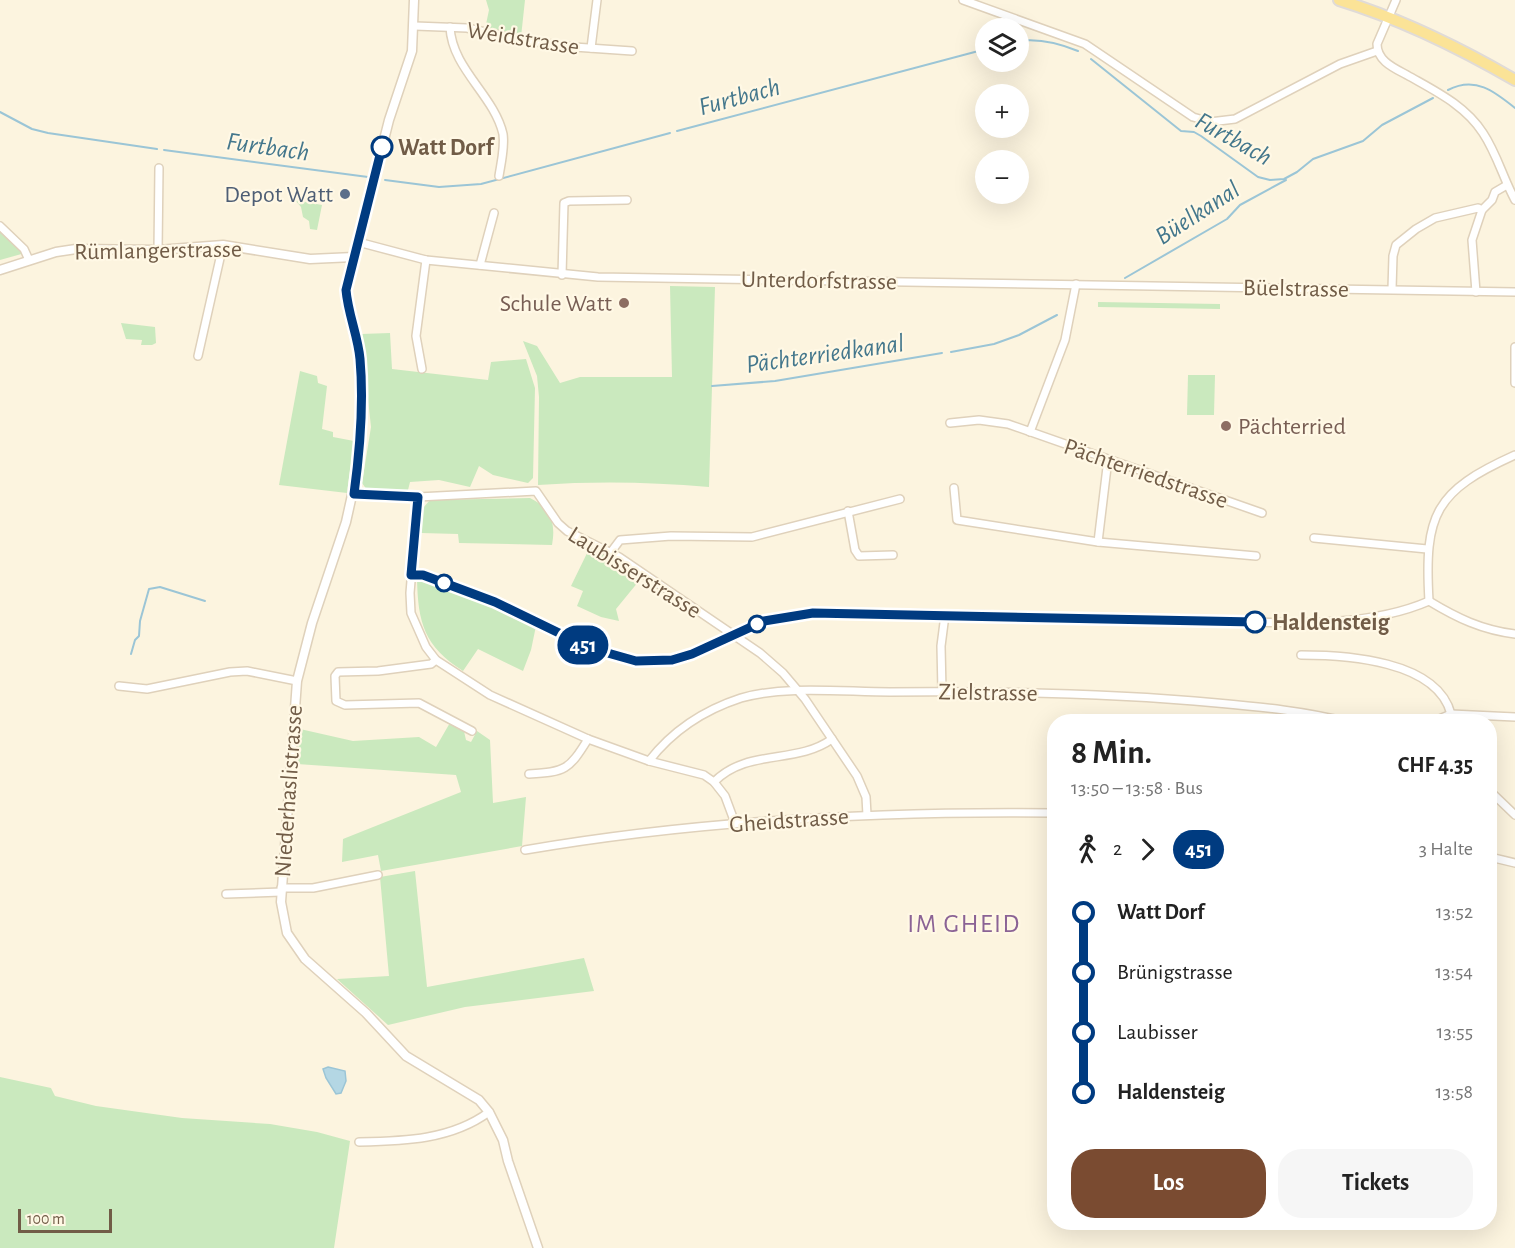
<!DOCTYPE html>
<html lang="de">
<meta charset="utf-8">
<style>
body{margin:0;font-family:"Alegreya Sans",sans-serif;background:#f6f6f6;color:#222;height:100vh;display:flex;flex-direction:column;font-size:22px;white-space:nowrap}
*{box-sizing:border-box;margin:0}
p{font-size:20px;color:#767676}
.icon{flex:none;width:33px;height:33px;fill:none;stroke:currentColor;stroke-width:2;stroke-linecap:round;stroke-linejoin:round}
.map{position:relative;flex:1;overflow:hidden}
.drawer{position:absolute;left:1047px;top:714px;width:450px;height:516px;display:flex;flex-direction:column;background:#fff;border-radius:24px;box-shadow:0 6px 24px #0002}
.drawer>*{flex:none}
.badge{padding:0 12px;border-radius:20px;font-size:21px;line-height:39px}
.buttons{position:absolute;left:975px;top:18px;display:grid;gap:12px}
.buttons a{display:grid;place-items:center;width:54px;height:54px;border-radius:50%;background:#fff;box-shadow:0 6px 24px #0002;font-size:30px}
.scale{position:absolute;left:18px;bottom:15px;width:94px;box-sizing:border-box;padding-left:6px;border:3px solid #715c47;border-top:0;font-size:16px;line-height:21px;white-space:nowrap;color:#715c47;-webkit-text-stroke:4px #fff8e5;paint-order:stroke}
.map>.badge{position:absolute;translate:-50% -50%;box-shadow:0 0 0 3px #fff}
.legs{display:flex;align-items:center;gap:9px;height:66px;padding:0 24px;font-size:20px}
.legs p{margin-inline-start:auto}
.overview{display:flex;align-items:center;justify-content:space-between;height:102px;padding:0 24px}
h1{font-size:33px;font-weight:700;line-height:45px}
.button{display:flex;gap:12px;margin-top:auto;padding:12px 24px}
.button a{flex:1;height:69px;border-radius:24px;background:#7a4b31;color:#fff;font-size:24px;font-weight:700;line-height:69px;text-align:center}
.button a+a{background:#f6f6f6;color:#222}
ul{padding:0 24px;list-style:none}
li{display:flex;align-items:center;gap:21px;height:60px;font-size:22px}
li i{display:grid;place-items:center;width:9px;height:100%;margin:0 8px;background:currentColor}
li i::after{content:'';width:15px;height:15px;margin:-8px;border:4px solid;border-radius:50%;background:#fff}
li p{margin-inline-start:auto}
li:first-child i{background:linear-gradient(#0000 50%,currentColor 0)}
li:last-child i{background:linear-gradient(currentColor 50%,#0000 0)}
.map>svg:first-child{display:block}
.green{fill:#cae9be}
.water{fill:#b4d7e4;stroke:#9bc5d6;stroke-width:1.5}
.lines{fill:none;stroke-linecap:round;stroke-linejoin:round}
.stream{stroke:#9bc5d6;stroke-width:2}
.minor-casing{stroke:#dfd1bb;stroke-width:10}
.tertiary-casing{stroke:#dfd1bb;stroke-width:11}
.primary-casing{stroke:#e0dbd7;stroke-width:14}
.minor{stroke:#fff;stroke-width:7}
.tertiary{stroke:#fff;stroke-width:8}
.primary{stroke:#fbe397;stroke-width:10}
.line-1-casing{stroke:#fff;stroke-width:14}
.line-1{stroke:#003b80;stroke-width:9}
.stop-1-dot{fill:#fff;stroke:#003b80;stroke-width:3}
.service-dot{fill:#5c6f8a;stroke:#fff8e5;stroke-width:2}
.education-dot{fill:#8d6e63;stroke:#fff8e5;stroke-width:2}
.labels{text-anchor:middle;stroke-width:4.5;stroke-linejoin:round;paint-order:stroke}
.street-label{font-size:24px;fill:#715c47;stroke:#fff8e5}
.stop-label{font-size:24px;font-weight:bold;fill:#715c47;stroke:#fff8e5;text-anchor:start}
.service-label{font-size:24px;fill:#4e5e75;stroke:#fff8e5;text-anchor:end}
.education-label{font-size:24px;fill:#785e54;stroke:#fff8e5;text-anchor:end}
.water-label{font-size:26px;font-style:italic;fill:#44778c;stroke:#fff8e5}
.neighbourhood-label{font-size:26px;letter-spacing:1.5px;fill:#8b6395;stroke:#fff8e5}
</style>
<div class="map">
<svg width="1515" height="1248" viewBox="0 0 1515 1248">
<rect width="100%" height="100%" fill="#fcf4df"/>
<g class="green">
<path d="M486 0H525L521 37 485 29 489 10Z"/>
<path d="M295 200 322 205 317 230 310 229 309 221 303 217 301 207Z"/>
<path d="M0 231 25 253 0 260Z"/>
<path d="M670 286 715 287 709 487C650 482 597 481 538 485L539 397 537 376 523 341 537 346 560 383 580 377H672Z"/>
<path d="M1098 302 1220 304V309L1098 307Z"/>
<path d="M121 323 155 327 156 343 152 345H141L142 340 126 339Z"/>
<path d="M390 333 392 369 488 380 491 362 526 359 535 388 533 478 528 483 493 475 479 466 470 487 439 480 410 482 408 490H367L362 483 371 427 361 334Z"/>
<path d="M300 371 317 376 318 383 327 386 322 429 333 432V437L354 441 347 493 279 485Z"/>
<path d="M1188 375H1215L1214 415H1187Z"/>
<path d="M530 498C551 508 556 523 552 545L459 543 458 534 421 533 423 508 430 500Z"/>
<path d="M591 545 622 561 643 576 616 609 619 621 601 617 577 606 583 591 571 586Z"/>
<path d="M417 579 493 605 536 626 531 650 523 671 478 649 463 671C424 646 418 623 417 579Z"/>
<path d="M451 721 463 727 466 740 471 742 477 731 490 740 493 803 526 797 522 846 381 871 378 855 342 862 343 839 461 792 456 775 297 764 300 729 353 741 419 737 436 747Z"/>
<path d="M415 871 427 987 584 958 594 991 465 1007 388 1025 337 979 389 976 380 877Z"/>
<path d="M0 1077 51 1088 55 1096 96 1106 182 1118 270 1124 317 1132 350 1141 334 1248H0Z"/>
</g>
<path class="water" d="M328 1067 345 1071 346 1081 341 1093 336 1094 326 1078 323 1069Z"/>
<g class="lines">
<g class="stream">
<path d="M1018 41C1039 38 1059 43 1078 51"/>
<path d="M1091 59 1181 131 1194 132 1201 136 1258 177 1270 180 1284 179 1297 172 1313 159 1363 141 1382 125 1433 98"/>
<path d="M1448 90C1475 76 1494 91 1515 108"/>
<path d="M0 112 32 129 48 133 157 149"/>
<path d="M677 131 986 49"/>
<path d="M164 150 368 177"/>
<path d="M385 180 439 187 481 184 670 133"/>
<path d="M1125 278 1227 219 1240 205 1286 180"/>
<path d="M951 352 994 344 1019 335 1057 315"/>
<path d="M712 386 775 381 942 353"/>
<path d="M131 654 135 640 139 636 140 621 149 589 160 587 205 601"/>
</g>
<defs>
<g id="minor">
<path d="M963 0 1085 44 1193 117 1210 122 1235 119 1340 64 1377 51"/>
<path d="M1396 0 1377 44C1377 61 1394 68 1407 75 1435 91 1465 105 1483 133 1497 154 1503 178 1515 200"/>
<path d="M415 26 467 28 522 40 574 47 632 51"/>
<path d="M450 27C452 69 494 95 503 134 505 147 501 163 499 176"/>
<path d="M591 48 597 0"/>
<path d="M0 226 24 249 29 260"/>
<path d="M358 242 426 260 598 277 1515 292"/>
<path d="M158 250 159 168"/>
<path d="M480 265 494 213"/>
<path d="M562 275 564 203 569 201 627 200"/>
<path d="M1392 289 1393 256 1396 245 1416 229 1435 218 1478 208 1482 210"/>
<path d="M1476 292 1472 240 1482 210 1492 200 1495 192 1507 185"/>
<path d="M1515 347V383"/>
<path d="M198 356 223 245"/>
<path d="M422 369 416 336 426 260"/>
<path d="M950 423 979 420 1008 424 1262 513"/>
<path d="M1030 432 1065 340 1076 284"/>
<path d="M954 488 957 520 1098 542 1256 556"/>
<path d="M354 494 418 497 536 491 558 523 567 531 619 557 760 653 783 673 805 699 857 776 866 797 867 815"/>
<path d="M418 497 410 593 411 613 426 647 436 660 490 695 588 739 649 761 704 775 714 782 725 796 735 823"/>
<path d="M848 511 855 550 859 556 893 555"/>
<path d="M1314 538 1427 549"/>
<path d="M1098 542 1108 459"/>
<path d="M611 552 620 540 671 536 752 537 900 499"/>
<path d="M411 575H423L495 602 590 648 636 661 672 659 692 654 764 621 812 613C943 611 1074 619 1204 621 1275 622 1363 630 1429 601"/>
<path d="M1429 601C1424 514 1435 491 1515 455"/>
<path d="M1429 601C1457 618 1482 630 1515 634"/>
<path d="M1301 655C1345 655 1437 660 1451 714"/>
<path d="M436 660 431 664 378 671 338 672 335 676 336 701 345 705 419 703 472 731"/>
<path d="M119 686 147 689 230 672 247 671 297 681"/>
<path d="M942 691 941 646 945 615"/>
<path d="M1432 722 1451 714 1515 717"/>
<path d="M649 761C673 730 704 710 741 698 786 685 844 692 890 692 1000 691 1108 693 1217 703 1261 707 1305 711 1347 722"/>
<path d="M529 774C565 772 569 770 588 739"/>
<path d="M714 782C747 748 796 765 832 739"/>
<path d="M1490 791 1515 815"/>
<path d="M525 850C700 820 877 811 1054 813"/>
<path d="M1490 857 1515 863"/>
<path d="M281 888H313L378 875"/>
<path d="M226 894 281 892"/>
<path d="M359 1142C404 1141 451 1140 489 1112"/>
</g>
<g id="tertiary">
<path d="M414 0 412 51 389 120 346 290 348 310 360 358 361 425 358 468 346 522 312 623 297 681 281 902 287 933 305 959 366 1013 406 1056 479 1100 489 1112 503 1140 508 1161 538 1248"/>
<path d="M0 270 56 252 76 249 158 250 223 245 310 259 354 257"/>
</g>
<path id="primary" d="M1339 0C1401 19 1460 48 1515 80"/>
</defs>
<use href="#minor" class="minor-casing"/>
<use href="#tertiary" class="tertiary-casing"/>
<use href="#primary" class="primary-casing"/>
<use href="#minor" class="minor"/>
<use href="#tertiary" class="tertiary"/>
<use href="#primary" class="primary"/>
</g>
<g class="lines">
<defs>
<path id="line-1" d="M382 147 346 290C348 314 358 336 360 359 364 404 360 450 354 494L418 497 411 575H423L495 602 590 648 636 661 672 660 692 654 764 621 813 613 1255 622"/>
</defs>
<use href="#line-1" class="line-1-casing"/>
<use href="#line-1" class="line-1"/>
</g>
<g class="stop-1-dot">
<circle cx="382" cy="147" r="10"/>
<circle cx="444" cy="583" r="8"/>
<circle cx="1255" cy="622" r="10"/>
<circle cx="757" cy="624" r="8"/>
</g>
<circle class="service-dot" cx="345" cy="194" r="6"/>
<g class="education-dot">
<circle cx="624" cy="303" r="6"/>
<circle cx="1226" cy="426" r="6"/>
</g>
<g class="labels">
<g class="street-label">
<text transform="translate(523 38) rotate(9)" y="8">Weidstrasse</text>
<text transform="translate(158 250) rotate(-1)" y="8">Rümlangerstrasse</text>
<text transform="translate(819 280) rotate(1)" y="8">Unterdorfstrasse</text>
<text transform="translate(1296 288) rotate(1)" y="8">Büelstrasse</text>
<text transform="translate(1146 473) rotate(19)" y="8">Pächterriedstrasse</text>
<text transform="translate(635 572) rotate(32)" y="8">Laubisserstrasse</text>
<text transform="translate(988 692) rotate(1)" y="8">Zielstrasse</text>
<text transform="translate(288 791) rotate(-86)" y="8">Niederhaslistrasse</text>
<text transform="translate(789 820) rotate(-4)" y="8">Gheidstrasse</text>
</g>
<g class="stop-label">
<text x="398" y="155">Watt Dorf</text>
<text x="1272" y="630">Haldensteig</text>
</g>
<g class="service-label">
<text x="333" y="202">Depot Watt</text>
</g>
<g class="education-label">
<text x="612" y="311">Schule Watt</text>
<text x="1238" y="434" text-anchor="start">Pächterried</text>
</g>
<g class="water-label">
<text transform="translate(739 96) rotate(-15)" y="9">Furtbach</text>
<text transform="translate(1234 138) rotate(29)" y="9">Furtbach</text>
<text transform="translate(268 146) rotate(8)" y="9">Furtbach</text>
<text transform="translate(1197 212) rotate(-33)" y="9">Büelkanal</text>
<text transform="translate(825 353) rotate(-8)" y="9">Pächterriedkanal</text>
</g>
<g class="neighbourhood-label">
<text x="964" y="932">IM GHEID</text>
</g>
</g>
</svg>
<div class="buttons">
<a><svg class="icon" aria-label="layers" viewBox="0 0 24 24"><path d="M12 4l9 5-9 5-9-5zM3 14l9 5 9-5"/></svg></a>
<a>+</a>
<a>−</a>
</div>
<div class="scale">100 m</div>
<b class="badge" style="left:583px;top:645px;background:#003b80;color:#fff">451</b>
<section class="drawer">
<div class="overview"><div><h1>8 Min.</h1><p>13:50 – 13:58 · Bus</p></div><b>CHF 4.35</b></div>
<div class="legs"><svg class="icon" aria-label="walk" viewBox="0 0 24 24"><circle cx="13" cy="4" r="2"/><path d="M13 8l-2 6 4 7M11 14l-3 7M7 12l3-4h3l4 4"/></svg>2<svg class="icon" aria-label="forward" viewBox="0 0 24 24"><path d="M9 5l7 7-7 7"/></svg><b class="badge" style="background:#003b80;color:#fff">451</b><p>3 Halte</p></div>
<ul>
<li><i style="color:#003b80"></i><b>Watt Dorf</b><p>13:52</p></li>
<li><i style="color:#003b80"></i><span>Brünigstrasse</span><p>13:54</p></li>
<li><i style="color:#003b80"></i><span>Laubisser</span><p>13:55</p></li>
<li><i style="color:#003b80"></i><b>Haldensteig</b><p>13:58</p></li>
</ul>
<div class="button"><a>Los</a><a>Tickets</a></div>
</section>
</div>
